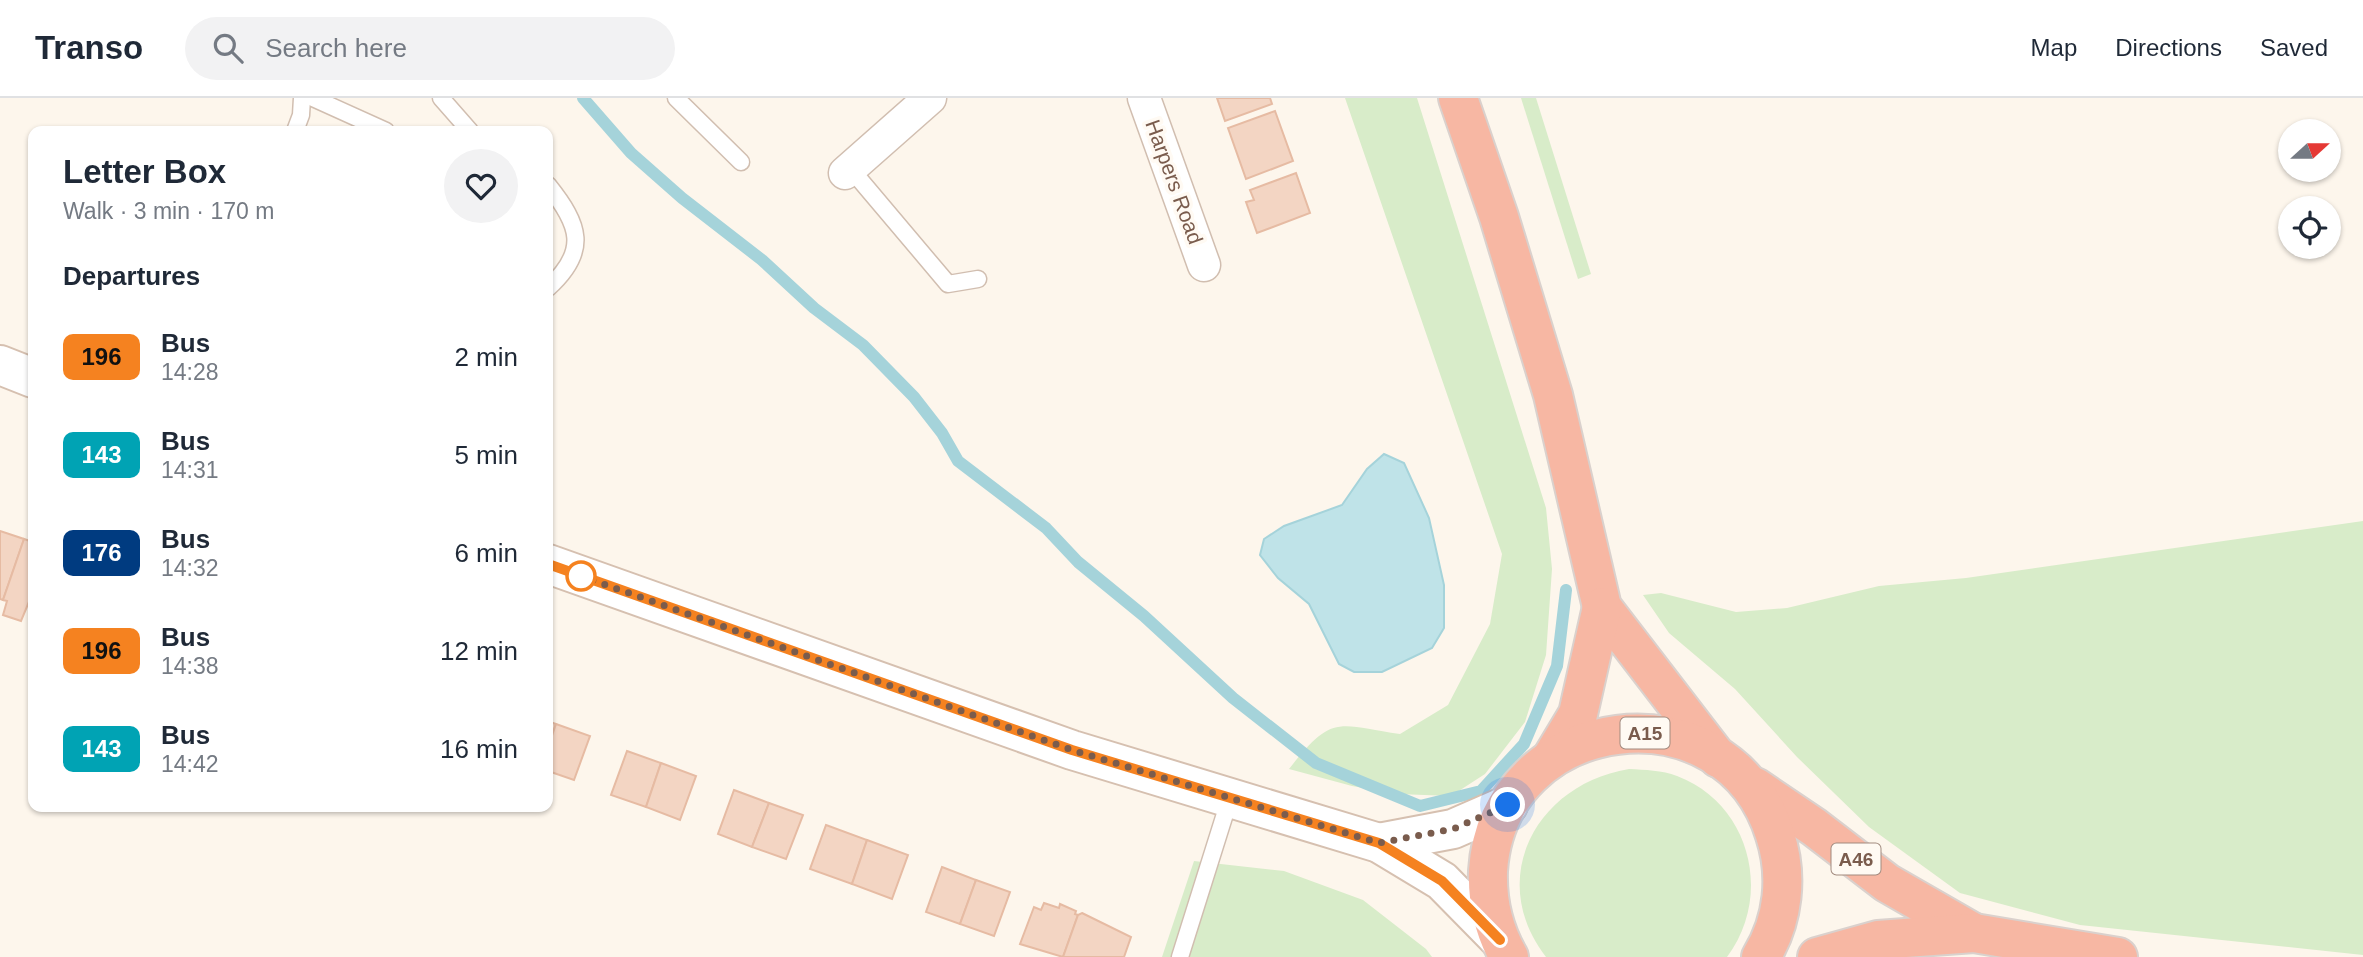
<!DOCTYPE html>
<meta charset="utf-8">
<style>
body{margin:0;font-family:Arial,sans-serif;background:#f2f2f3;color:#1f2937;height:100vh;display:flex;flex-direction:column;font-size:26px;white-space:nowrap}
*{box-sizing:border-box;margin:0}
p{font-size:23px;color:#747a83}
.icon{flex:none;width:38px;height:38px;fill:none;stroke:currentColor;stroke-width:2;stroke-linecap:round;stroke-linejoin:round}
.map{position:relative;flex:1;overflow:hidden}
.panel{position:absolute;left:28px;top:28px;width:525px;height:686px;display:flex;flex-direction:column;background:#fff;border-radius:14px;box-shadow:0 2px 5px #0004}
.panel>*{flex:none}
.badge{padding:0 14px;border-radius:10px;font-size:24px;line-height:46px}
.needle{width:46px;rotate:69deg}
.tools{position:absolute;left:2278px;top:21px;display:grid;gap:14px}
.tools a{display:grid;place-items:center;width:63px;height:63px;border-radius:50%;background:#fff;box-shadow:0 2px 5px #0004;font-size:35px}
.you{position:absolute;width:35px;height:35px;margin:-18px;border:5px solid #fff;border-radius:50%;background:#1a73e8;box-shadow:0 0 0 10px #1a73e833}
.map>.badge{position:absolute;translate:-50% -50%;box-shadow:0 0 0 4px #fff}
h2{padding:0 35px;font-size:26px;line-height:63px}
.round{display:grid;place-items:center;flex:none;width:74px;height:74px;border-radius:37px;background:#f2f2f3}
.summary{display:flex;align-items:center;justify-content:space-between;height:119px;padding:0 35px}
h1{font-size:33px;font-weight:700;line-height:52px}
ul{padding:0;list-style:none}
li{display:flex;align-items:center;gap:21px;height:98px;padding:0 35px}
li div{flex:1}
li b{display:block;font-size:26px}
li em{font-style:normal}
li .badge{min-width:77px;font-weight:700;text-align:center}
header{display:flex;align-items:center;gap:42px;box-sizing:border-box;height:98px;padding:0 35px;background:#fff;border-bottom:2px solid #e0e1e3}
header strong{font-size:33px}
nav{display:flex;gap:38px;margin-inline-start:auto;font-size:24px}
.search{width:490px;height:63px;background:#f2f2f3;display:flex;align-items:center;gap:18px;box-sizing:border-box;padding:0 24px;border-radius:38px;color:#747a83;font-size:26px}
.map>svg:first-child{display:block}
.green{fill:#d8ecc9}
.water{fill:#bfe3e8;stroke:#a5d3da;stroke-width:2}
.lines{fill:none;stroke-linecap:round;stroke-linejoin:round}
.stream{stroke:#a5d3da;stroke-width:12}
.building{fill:#f3d5c3;stroke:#e6bba3;stroke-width:2}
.lane-casing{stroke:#d1beb0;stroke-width:19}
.street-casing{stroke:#d1beb0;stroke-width:35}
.secondary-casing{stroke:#d6c0b0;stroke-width:42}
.highway-casing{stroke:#dad1cd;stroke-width:42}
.lane{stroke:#fff;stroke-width:16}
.street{stroke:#fff;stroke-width:32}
.secondary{stroke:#fff;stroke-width:38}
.highway{stroke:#f7b7a3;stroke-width:38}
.line-casing{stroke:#fff;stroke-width:16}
.line{stroke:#f58220;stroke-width:10}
.walk{stroke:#7a5c4d;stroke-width:7;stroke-dasharray:0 12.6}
.stop-dot{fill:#fff;stroke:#f58220;stroke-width:3.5}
.labels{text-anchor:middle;stroke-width:7;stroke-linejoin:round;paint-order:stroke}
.shield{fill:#fffaf3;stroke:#a28b7f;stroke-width:2}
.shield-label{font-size:19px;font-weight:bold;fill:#7a5c4d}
.street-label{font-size:21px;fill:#7a5c4d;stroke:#fffaf3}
</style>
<header>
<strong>Transo</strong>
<div class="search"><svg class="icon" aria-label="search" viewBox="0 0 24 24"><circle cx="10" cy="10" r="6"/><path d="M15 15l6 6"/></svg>Search here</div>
<nav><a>Map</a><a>Directions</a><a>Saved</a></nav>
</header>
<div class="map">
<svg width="2363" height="859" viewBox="0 0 2363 859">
<rect width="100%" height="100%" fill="#fdf6ec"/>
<g class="green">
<path d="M1345 0H1417L1546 410 1552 471 1546 557 1525 624 1485 676 1451 698 1398 696 1352 688 1289 671C1332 616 1336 626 1400 636L1448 607 1490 526 1502 456Z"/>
<path d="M1521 0H1536L1591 176 1578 181Z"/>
<path d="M2363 423V857L2080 827 1960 795 1869 729 1797 659 1735 591 1669 535 1643 497 1661 495 1736 514 1787 510 1879 488 1966 480Z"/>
<path d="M1629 671C1645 672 1662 672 1677 678 1751 706 1773 798 1727 859H1546C1485 780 1537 686 1629 671Z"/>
<path d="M1194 763 1284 773 1363 802 1426 851 1432 859H1162Z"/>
</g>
<path class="water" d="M1384 356 1404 365 1429 420 1444 487V530L1432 550 1382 574H1354L1339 566 1309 506 1278 480 1260 457 1264 441 1284 428 1342 407 1367 371Z"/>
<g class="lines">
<path class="stream" d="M583 0 631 55 682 100 762 162 814 210 863 247 914 299 942 335 958 363 1046 430 1078 464 1144 518 1233 600 1316 665 1420 708 1481 693 1524 646 1557 568 1566 492"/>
</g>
<g class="building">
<path d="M1217 0H1270L1272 6 1225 23Z"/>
<path d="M1275 13 1293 63 1246 81 1228 30Z"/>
<path d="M1296 75 1310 115 1257 135 1246 104 1254 102 1250 92Z"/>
<path d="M0 433 24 441 3 502 0 501Z"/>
<path d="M24 441 33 444V494L21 523 3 517 7 503 3 502Z"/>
<path d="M548 623 556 626 548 649Z"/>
<path d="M556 626 590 638 574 682 548 673V649Z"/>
<path d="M627 653 661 665 646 709 611 697Z"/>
<path d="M661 665 696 678 680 722 646 709Z"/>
<path d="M734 692 769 705 752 749 718 736Z"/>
<path d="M769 705 803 717 786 761 752 749Z"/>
<path d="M826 727 867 742 852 786 810 771Z"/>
<path d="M867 742 908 757 892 801 852 786Z"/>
<path d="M942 769 976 782 960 826 926 814Z"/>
<path d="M976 782 1010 794 994 838 960 826Z"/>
<path d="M1044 805 1059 810 1060 806 1076 813 1075 816 1078 817 1063 859 1020 846 1034 809 1041 812Z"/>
<path d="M1082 815 1131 839 1124 859H1063L1078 817Z"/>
</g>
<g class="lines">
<defs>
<g id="lane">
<path d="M313 0 386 33"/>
<path d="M441 0 470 33"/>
<path d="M676 0 741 64"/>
<path d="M295 33 301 17 302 0"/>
<path d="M850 70 948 186 978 181"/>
<path d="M548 87C580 127 589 153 548 190"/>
<path d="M1180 859 1230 700"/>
</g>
<g id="street">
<path d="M1144 0 1204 167"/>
<path d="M845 75 930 0"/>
</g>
<g id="secondary">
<path d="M0 267 33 280"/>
<path d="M548 466 1072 652 1379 745 1442 783 1500 842"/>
<path d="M1379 745 1453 731 1508 707"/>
</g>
<g id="highway">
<path d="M1458 0 1499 119 1553 297 1602 509 1718 660"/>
<path d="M1551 661 1578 616 1602 509"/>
<path d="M1755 689 1814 729 1887 785 1974 835"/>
<path d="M1509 859C1494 833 1487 803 1488 773 1498 612 1728 583 1775 737 1788 777 1784 822 1761 859"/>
<path d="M1817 859 1878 842 1974 835 2118 859"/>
</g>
</defs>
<use href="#lane" class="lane-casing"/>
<use href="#street" class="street-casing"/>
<use href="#secondary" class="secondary-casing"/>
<use href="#highway" class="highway-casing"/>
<use href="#lane" class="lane"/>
<use href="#street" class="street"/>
<use href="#secondary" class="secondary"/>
<use href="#highway" class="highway"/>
</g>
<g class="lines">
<defs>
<path id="line" d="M548 466 1072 652 1379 745 1442 783 1500 842"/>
</defs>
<use href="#line" class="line-casing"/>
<use href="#line" class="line"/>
<path class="walk" d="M581 478 1072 652 1379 745 1453 731 1508 707"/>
</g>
<circle class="stop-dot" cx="581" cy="478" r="14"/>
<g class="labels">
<g class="shield">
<rect x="1620.5" y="619.5" width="49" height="31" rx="5"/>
<rect x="1831.5" y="745.5" width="49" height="31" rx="5"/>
</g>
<g class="shield-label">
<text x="1645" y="642">A15</text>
<text x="1856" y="768">A46</text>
</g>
<g class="street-label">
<text transform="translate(1174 84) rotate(70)" y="7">Harpers Road</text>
</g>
</g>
</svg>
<div class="tools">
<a><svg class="needle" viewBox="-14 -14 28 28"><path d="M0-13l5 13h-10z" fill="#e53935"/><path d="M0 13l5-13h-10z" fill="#747a83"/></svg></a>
<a><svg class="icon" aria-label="locate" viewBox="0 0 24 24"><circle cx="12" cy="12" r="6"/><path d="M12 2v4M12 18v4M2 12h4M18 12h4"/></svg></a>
</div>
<div class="you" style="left:1508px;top:707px"></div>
<section class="panel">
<div class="summary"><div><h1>Letter Box</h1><p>Walk · 3 min · 170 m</p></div><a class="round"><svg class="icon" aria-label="heart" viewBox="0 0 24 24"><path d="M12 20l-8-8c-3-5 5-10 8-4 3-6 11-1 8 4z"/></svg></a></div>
<h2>Departures</h2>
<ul>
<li><span class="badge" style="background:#f58220;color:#111">196</span><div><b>Bus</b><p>14:28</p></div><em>2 min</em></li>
<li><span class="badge" style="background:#00a3b4;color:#fff">143</span><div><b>Bus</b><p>14:31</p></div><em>5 min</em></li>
<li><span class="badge" style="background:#003b80;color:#fff">176</span><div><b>Bus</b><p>14:32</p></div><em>6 min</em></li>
<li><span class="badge" style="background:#f58220;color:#111">196</span><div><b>Bus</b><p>14:38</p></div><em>12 min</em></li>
<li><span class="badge" style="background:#00a3b4;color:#fff">143</span><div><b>Bus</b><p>14:42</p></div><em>16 min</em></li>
</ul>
</section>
</div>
